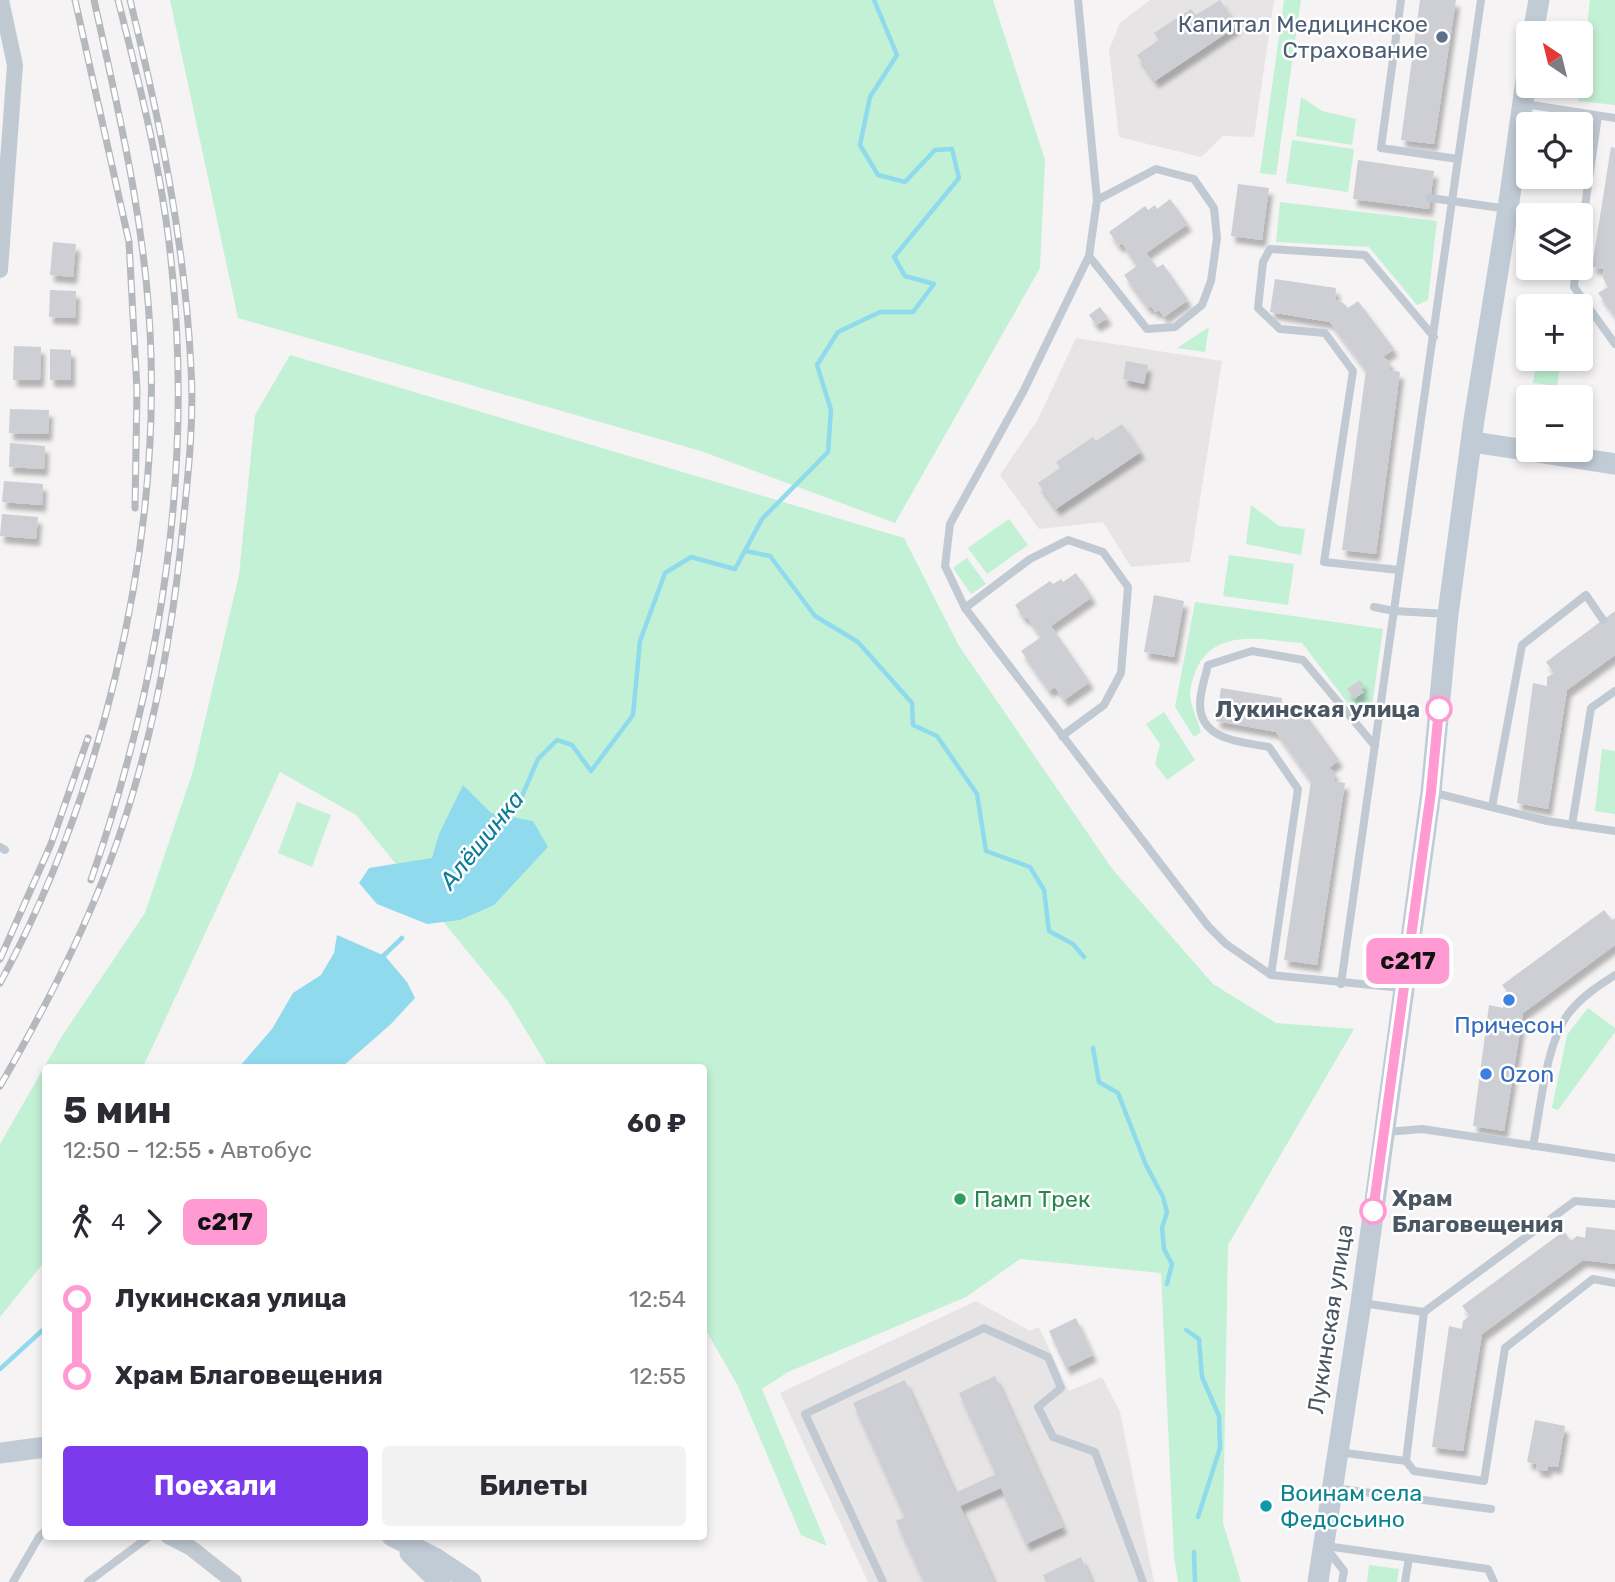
<!DOCTYPE html>
<html lang="ru">
<meta charset="utf-8">
<style>
body{margin:0;font-family:Rubik,sans-serif;background:#f2f2f3;color:#2b2b33;height:100vh;display:flex;flex-direction:column;font-size:26px;white-space:nowrap}
*{box-sizing:border-box;margin:0}
p{font-size:23px;color:#7c7c81}
.icon{flex:none;width:38px;height:38px;fill:none;stroke:currentColor;stroke-width:2;stroke-linecap:round;stroke-linejoin:round}
.map{position:relative;flex:1;overflow:hidden}
.panel{position:absolute;left:42px;top:1064px;width:665px;height:476px;display:flex;flex-direction:column;background:#fff;border-radius:7px;box-shadow:0 4px 10px #0003}
.panel>*{flex:none}
.badge{padding:0 14px;border-radius:10px;font-size:24px;line-height:46px}
.needle{width:46px;rotate:325deg}
.tools{position:absolute;left:1516px;top:21px;display:grid;gap:14px}
.tools a{display:grid;place-items:center;width:77px;height:77px;border-radius:7px;background:#fff;box-shadow:0 4px 10px #0003;font-size:35px}
.map>.badge{position:absolute;translate:-50% -50%;box-shadow:0 0 0 4px #fff}
.legs{display:flex;align-items:center;gap:10px;height:77px;padding:0 21px;font-size:23px}
.legs p{margin-inline-start:auto}
.overview{display:flex;align-items:center;justify-content:space-between;height:119px;padding:0 21px}
h1{font-size:38px;font-weight:700;line-height:52px}
.button{display:flex;gap:14px;margin-top:auto;padding:14px 21px}
.button a{flex:1;height:80px;border-radius:7px;background:#7c3aed;color:#fff;font-size:28px;font-weight:700;line-height:80px;text-align:center}
.button a+a{background:#f2f2f3;color:#2b2b33}
ul{padding:0 21px;list-style:none}
li{display:flex;align-items:center;gap:24px;height:77px;font-size:26px}
li i{display:grid;place-items:center;width:10px;height:100%;margin:0 9px;background:currentColor}
li i::after{content:'';width:18px;height:18px;margin:-9px;border:5px solid;border-radius:50%;background:#fff}
li p{margin-inline-start:auto}
li:first-child i{background:linear-gradient(#0000 50%,currentColor 0)}
li:last-child i{background:linear-gradient(currentColor 50%,#0000 0)}
.map>svg:first-child{display:block}
.education{fill:#e6e4e5}
.green{fill:#c3f1d5}
.water{fill:#90daee}
.lines{fill:none;stroke-linecap:round;stroke-linejoin:round}
.stream{stroke:#90daee;stroke-width:4.5}
.building{fill:#cdcfd5;filter:url(#shadow)}
.lane{stroke:#c1cad2;stroke-width:8}
.street{stroke:#c1cad2;stroke-width:16}
.secondary{stroke:#c1cbd6;stroke-width:21}
.rail-casing{stroke:#b5b8bd;stroke-width:7}
.rail{stroke:#fff;stroke-width:4.5;stroke-dasharray:13;stroke-linecap:butt}
.line-1-casing{stroke:#fff;stroke-width:16}
.line-1{stroke:#ff9ad2;stroke-width:10}
.service-dot{fill:#5c6f8a;stroke:#fff;stroke-width:2.5}
.stop-1-dot{fill:#fff;stroke:#ff9ad2;stroke-width:3.5}
.shop-dot{fill:#3f7fe0;stroke:#fff;stroke-width:2.5}
.leisure-dot{fill:#2e9e5b;stroke:#fff;stroke-width:2.5}
.culture-dot{fill:#0f9aa8;stroke:#fff;stroke-width:2.5}
.labels{text-anchor:middle;stroke-width:5;stroke-linejoin:round;paint-order:stroke}
.service-label{font-size:23px;fill:#4e5e75;stroke:#fff;text-anchor:end}
.stop-label{font-size:23px;font-weight:bold;fill:#4a5661;stroke:#fff;text-anchor:end}
.shop-label{font-size:23px;fill:#366cbe;stroke:#fff}
.leisure-label{font-size:23px;fill:#27864d;stroke:#fff;text-anchor:start}
.street-label{font-size:23px;fill:#4a5661;stroke:#fff}
.culture-label{font-size:23px;fill:#0d838f;stroke:#fff;text-anchor:start}
.water-label{font-size:24px;font-style:italic;fill:#0c7c9b;stroke:#fff}
</style>
<div class="map">
<svg width="1615" height="1582" viewBox="0 0 1615 1582">
<defs>
<filter id="shadow"><feDropShadow dx="4" dy="7" stdDeviation="2" flood-color="#0004"/></filter>
</defs>
<rect width="100%" height="100%" fill="#f5f3f3"/>
<g class="education">
<path d="M1150 0H1274L1254 137 1223 136 1201 157 1119 137 1109 50 1120 23Z"/>
<path d="M1076 338 1222 361 1190 562 1131 567 1103 522 1039 529 1000 475 1038 419Z"/>
<path d="M976 1301 1030 1331 1039 1327 1069 1391 1102 1377 1120 1412 1154 1582H868L780 1393Z"/>
</g>
<g class="green">
<path d="M170 0H993L1045 160 1040 268 895 523 701 451 238 318Z"/>
<path d="M1284 0H1301L1276 175 1260 173Z"/>
<path d="M1590 0H1615V105L1578 101Z"/>
<path d="M1301 97 1322 111 1356 119 1352 145 1296 136Z"/>
<path d="M1292 140 1354 149 1348 192 1286 183Z"/>
<path d="M1280 202 1437 221 1428 300 1417 305 1369 247 1276 242Z"/>
<path d="M1209 327 1205 352 1177 348Z"/>
<path d="M290 355 904 538 959 646 1113 870 1213 984 1276 1023 1354 1029 1228 1245 1223 1523 1241 1582H1178L1174 1557 1161 1273 1020 1259 966 1297 788 1372 762 1389 827 1546 801 1535 738 1386 704 1327V1068L548 1067 508 1001 356 815 280 772 143 1067 46 1068 45 1261 0 1317V1144L62 1036 145 913 193 771 239 575 255 415Z"/>
<path d="M1537 359H1561L1557 386 1533 383Z"/>
<path d="M1251 505 1279 526 1305 529 1301 555 1246 544Z"/>
<path d="M1009 519 1028 545 987 574 968 548Z"/>
<path d="M1229 555 1294 564 1288 605 1223 596Z"/>
<path d="M967 558 986 584 971 594 953 568Z"/>
<path d="M1195 602 1383 629 1371 712 1357 715 1302 643C1264 640 1215 627 1196 670 1193 677 1190 688 1190 696 1191 707 1198 721 1201 732L1194 737 1175 707Z"/>
<path d="M1164 712 1195 760 1167 780 1155 764 1160 744 1146 724Z"/>
<path d="M1602 749 1615 751V814L1595 811Z"/>
<path d="M297 802 331 815 312 867 278 853Z"/>
<path d="M1588 1008 1615 1028V1032L1558 1110 1552 1108 1567 1035Z"/>
<path d="M1369 1565 1399 1569 1397 1582H1367Z"/>
</g>
<g class="water">
<path d="M463 785 491 813 533 821 548 847 494 905 460 920 427 924 377 904 359 883 369 868 432 858 439 834Z"/>
<path d="M337 935 385 956 407 982 415 998 391 1024 342 1067H239L272 1029 293 993 321 975 334 953Z"/>
</g>
<g class="lines">
<g class="stream">
<path d="M746 551 770 556 815 616 858 642 912 703 913 725 937 736 977 794 986 851 1030 867 1044 890 1049 931 1073 944 1084 957"/>
<path d="M502 820 522 796 538 759 557 740 572 745 591 771 633 715 640 641 665 573 691 557 735 569 762 519 828 452 831 410 817 365 838 332 880 312H913L934 284 905 276 894 257 959 178 952 149 935 150 905 182 878 175 860 145 870 97 897 55 874 0"/>
<path d="M381 958 402 938"/>
<path d="M1093 1048 1099 1082 1118 1093 1146 1165 1163 1197 1167 1212 1162 1228 1164 1249 1172 1264 1167 1284"/>
<path d="M1186 1330 1199 1339 1202 1377 1219 1416 1220 1448 1198 1517"/>
<path d="M0 1369 46 1327"/>
<path d="M1194 1552 1195 1582"/>
</g>
</g>
<g class="building">
<path d="M1220 0 1237 26 1155 81 1137 55 1159 40 1154 33 1191 9 1196 15Z"/>
<path d="M1420 0H1456L1434 144 1401 140Z"/>
<path d="M1611 147 1615 148V316L1598 293 1608 287 1603 278 1604 269 1592 267Z"/>
<path d="M1358 160 1434 171 1429 209 1353 199Z"/>
<path d="M1238 184 1269 188 1262 240 1231 236Z"/>
<path d="M1170 199 1188 224 1146 253 1157 268 1163 264 1188 300 1164 317 1159 310 1155 312 1151 306 1148 308 1124 275 1137 266 1122 243 1119 246 1109 232 1145 206 1148 210 1155 205 1157 209Z"/>
<path d="M53 242 76 244 73 277 50 275Z"/>
<path d="M1275 279 1336 288 1335 300 1342 302 1348 308 1358 301 1394 349 1383 357 1390 362 1389 370 1400 372 1376 554 1342 550 1366 370 1330 322 1270 312Z"/>
<path d="M50 290 76 291 75 318 49 317Z"/>
<path d="M1100 307 1108 318 1096 325 1089 315Z"/>
<path d="M14 346 41 347 40 380H13Z"/>
<path d="M50 349 71 350V380H50Z"/>
<path d="M1126 361 1148 365 1144 384 1123 379Z"/>
<path d="M10 409 49 410 48 434 9 433Z"/>
<path d="M1122 424 1141 452 1056 509 1038 483 1060 468 1056 462 1093 437 1096 441Z"/>
<path d="M10 443 45 446 44 469 9 467Z"/>
<path d="M4 481 43 484 42 505 2 502Z"/>
<path d="M2 514 38 517 36 539 0 536Z"/>
<path d="M1076 573 1092 597 1051 626 1090 682 1064 700 1055 687 1049 691 1021 651 1041 637 1027 617 1024 618 1015 605 1050 581 1053 584 1061 579 1063 582Z"/>
<path d="M1154 595 1184 601 1174 657 1144 652Z"/>
<path d="M1615 611V655L1567 690 1548 809 1517 803 1533 683 1547 686V677L1554 673 1546 662Z"/>
<path d="M1360 680 1364 685 1360 688 1364 692 1354 699 1347 689Z"/>
<path d="M1221 688 1282 698 1281 710 1294 718 1304 712 1339 760 1329 768 1335 773 1334 781 1345 783 1317 965 1284 960 1311 781 1276 732 1216 721Z"/>
<path d="M1604 910 1612 920 1615 918V945L1523 1013 1504 1131 1473 1126 1489 1005 1503 1008 1504 1000 1510 995 1502 985Z"/>
<path d="M1586 1227 1615 1230V1264L1583 1260 1482 1334 1463 1451 1432 1447 1449 1326 1462 1329 1463 1321 1470 1316 1462 1306 1564 1231 1571 1241 1577 1236 1585 1238Z"/>
<path d="M1076 1318 1093 1355 1066 1368 1049 1331Z"/>
<path d="M995 1376 1063 1527 1026 1544 1001 1488 960 1506 994 1582H924L896 1521 905 1517 853 1403 905 1380 955 1493 996 1474 959 1393Z"/>
<path d="M1535 1420 1565 1426 1558 1467 1548 1466 1547 1471 1536 1469 1537 1464 1527 1462Z"/>
<path d="M1081 1557 1092 1582H1046L1043 1575Z"/>
</g>
<g class="lines">
<g class="lane">
<path d="M1078 0 1097 200 1089 256 1023 392 950 524 945 566 965 608 1208 926 1226 944 1271 975 1402 988"/>
<path d="M1401 0 1381 148 1458 159"/>
<path d="M1481 0 1452 201 1508 209"/>
<path d="M1525 104 1615 118"/>
<path d="M1580 241 1598 116"/>
<path d="M1089 256 1147 329 1175 327 1202 305 1211 281 1217 238 1214 208 1194 179 1156 169 1097 200"/>
<path d="M1576 268 1574 287 1615 344"/>
<path d="M1399 570 1324 562 1353 371 1325 333 1280 329 1258 308 1263 262 1270 249 1365 255 1434 337"/>
<path d="M1374 607 1394 611 1448 614"/>
<path d="M965 608 1030 559 1068 540 1103 552 1128 587 1121 673 1104 705 1062 736"/>
<path d="M1431 792 1547 821 1615 831"/>
<path d="M1492 807 1522 645 1586 595 1603 620"/>
<path d="M1572 825 1591 708 1615 691"/>
<path d="M0 847 5 850"/>
<path d="M1271 975 1298 789 1269 747C1243 742 1200 741 1200 704 1200 692 1205 678 1208 665L1252 651 1303 660 1375 746"/>
<path d="M1341 984 1452 201 1430 198"/>
<path d="M1387 1132 1422 1129 1615 1158"/>
<path d="M1533 1146C1541 1107 1545 1046 1568 1014 1581 997 1598 986 1615 975"/>
<path d="M1362 1303 1424 1312"/>
<path d="M1338 1452 1406 1461 1414 1471 1484 1481 1505 1348 1593 1279 1615 1283"/>
<path d="M1406 1461 1424 1312 1575 1201 1615 1204"/>
<path d="M1334 1488 1491 1509"/>
<path d="M1326 1546 1488 1569 1494 1582"/>
<path d="M1327 1549 1344 1571 1342 1582"/>
<path d="M13 1582 39 1537 46 1530"/>
<path d="M88 1582 150 1536"/>
<path d="M883 1582 805 1414 984 1328 1048 1357 1061 1388 1038 1407 1053 1437 1095 1452 1143 1582"/>
<path d="M1405 1582 1409 1558"/>
</g>
<g class="street">
<path d="M0 270 15 65 1 0"/>
<path d="M168 1536 191 1548 234 1582"/>
</g>
<g class="secondary">
<path d="M1533 33 1539 0"/>
<path d="M1473 442 1615 464"/>
<path d="M0 1453 46 1447"/>
<path d="M392 1536 435 1558 471 1582"/>
<path d="M410 1553 440 1582"/>
<path d="M1318 1582 1361 1303 1431 792 1448 614 1474 420 1508 209 1528 66"/>
</g>
<defs>
<g id="rail">
<path d="M75 0 129 242 137 390 135 508"/>
<path d="M91 880C160 681 194 470 171 260 162 172 140 86 118 0"/>
<path d="M0 959 51 844 88 738"/>
<path d="M0 983C99 802 157 561 151 355 148 235 120 117 94 0"/>
<path d="M0 1086C51 998 98 906 128 809 158 714 175 614 184 515 189 466 194 416 191 368 185 243 160 121 130 0"/>
</g>
</defs>
<use href="#rail" class="rail-casing"/>
<use href="#rail" class="rail"/>
</g>
<g class="lines">
<defs>
<path id="line-1" d="M1373 1211 1431 792 1439 709"/>
</defs>
<use href="#line-1" class="line-1-casing"/>
<use href="#line-1" class="line-1"/>
</g>
<circle class="service-dot" cx="1442" cy="37" r="7"/>
<g class="stop-1-dot">
<circle cx="1439" cy="709" r="12"/>
<circle cx="1373" cy="1211" r="12"/>
</g>
<g class="shop-dot">
<circle cx="1509" cy="1000" r="7"/>
<circle cx="1486" cy="1074" r="7"/>
</g>
<circle class="leisure-dot" cx="960" cy="1199" r="7"/>
<circle class="culture-dot" cx="1266" cy="1506" r="7"/>
<g class="labels">
<g class="service-label">
<text x="1428" y="32">Капитал Медицинское<tspan x="1428" dy="26">Страхование</tspan></text>
</g>
<g class="stop-label">
<text x="1420" y="717">Лукинская улица</text>
<text x="1392" y="1206" text-anchor="start">Храм<tspan x="1392" dy="26">Благовещения</tspan></text>
</g>
<g class="shop-label">
<text x="1509" y="1033">Причесон</text>
<text x="1500" y="1082" text-anchor="start">Ozon</text>
</g>
<g class="leisure-label">
<text x="974" y="1207">Памп Трек</text>
</g>
<g class="street-label">
<text transform="translate(1330 1319) rotate(-81)" y="8">Лукинская улица</text>
</g>
<g class="culture-label">
<text x="1280" y="1501">Воинам села<tspan x="1280" dy="26">Федосьино</tspan></text>
</g>
<g class="water-label">
<text transform="translate(482 840) rotate(-51)" y="8">Алёшинка</text>
</g>
</g>
</svg>
<div class="tools">
<a><svg class="needle" viewBox="-14 -14 28 28"><path d="M0-13l5 13h-10z" fill="#e53935"/><path d="M0 13l5-13h-10z" fill="#7c7c81"/></svg></a>
<a><svg class="icon" aria-label="locate" viewBox="0 0 24 24"><circle cx="12" cy="12" r="6"/><path d="M12 2v4M12 18v4M2 12h4M18 12h4"/></svg></a>
<a><svg class="icon" aria-label="layers" viewBox="0 0 24 24"><path d="M12 4l9 5-9 5-9-5zM3 14l9 5 9-5"/></svg></a>
<a>+</a>
<a>−</a>
</div>
<b class="badge" style="left:1408px;top:961px;background:#ff9ad2;color:#111">с217</b>
<section class="panel">
<div class="overview"><div><h1>5 мин</h1><p>12:50 – 12:55 · Автобус</p></div><b>60 ₽</b></div>
<div class="legs"><svg class="icon" aria-label="walk" viewBox="0 0 24 24"><circle cx="13" cy="4" r="2"/><path d="M13 8l-2 6 4 7M11 14l-3 7M7 12l3-4h3l4 4"/></svg>4<svg class="icon" aria-label="forward" viewBox="0 0 24 24"><path d="M9 5l7 7-7 7"/></svg><b class="badge" style="background:#ff9ad2;color:#111">с217</b></div>
<ul>
<li><i style="color:#ff9ad2"></i><b>Лукинская улица</b><p>12:54</p></li>
<li><i style="color:#ff9ad2"></i><b>Храм Благовещения</b><p>12:55</p></li>
</ul>
<div class="button"><a>Поехали</a><a>Билеты</a></div>
</section>
</div>
